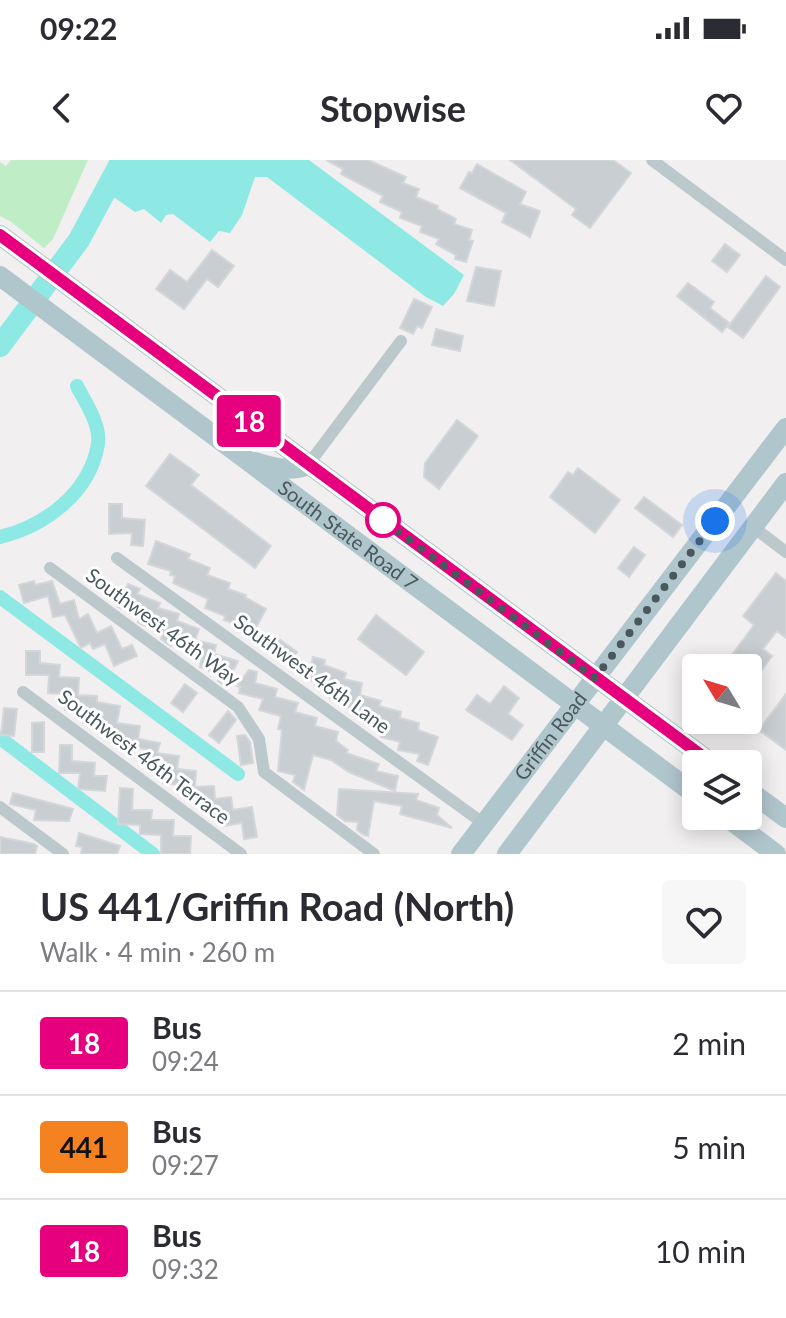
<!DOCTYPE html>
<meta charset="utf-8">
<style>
body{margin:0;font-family:Lato,sans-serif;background:#f7f7f7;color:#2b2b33;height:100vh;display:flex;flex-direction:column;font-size:30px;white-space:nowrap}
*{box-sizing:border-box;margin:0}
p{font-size:26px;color:#7c7c81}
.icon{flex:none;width:44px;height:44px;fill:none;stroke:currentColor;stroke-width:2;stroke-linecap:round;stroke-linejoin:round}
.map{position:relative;height:694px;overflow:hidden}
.details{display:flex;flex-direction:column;background:#fff;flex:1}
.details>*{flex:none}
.badge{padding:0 16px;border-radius:6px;font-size:28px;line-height:52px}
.needle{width:52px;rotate:308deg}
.controls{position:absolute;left:682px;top:494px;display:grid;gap:16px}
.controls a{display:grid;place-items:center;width:80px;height:80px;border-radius:8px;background:#fff;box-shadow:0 4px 20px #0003;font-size:40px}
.you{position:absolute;width:40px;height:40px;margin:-20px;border:6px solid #fff;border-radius:50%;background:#1a73e8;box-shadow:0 0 0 12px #1a73e833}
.map>.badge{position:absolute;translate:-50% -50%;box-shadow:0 0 0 4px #fff}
.round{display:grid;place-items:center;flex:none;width:84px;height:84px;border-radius:8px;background:#f7f7f7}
.overview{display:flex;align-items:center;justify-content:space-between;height:136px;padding:0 40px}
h1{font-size:38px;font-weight:700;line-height:60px}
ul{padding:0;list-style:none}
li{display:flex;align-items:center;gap:24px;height:104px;padding:0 40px;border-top:2px solid #e1e1e2}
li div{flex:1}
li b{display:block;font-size:30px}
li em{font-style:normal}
li .badge{min-width:88px;font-weight:700;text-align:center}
.status{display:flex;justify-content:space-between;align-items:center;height:56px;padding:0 40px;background:#fff;direction:ltr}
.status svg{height:22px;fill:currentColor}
header{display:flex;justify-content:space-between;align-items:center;height:104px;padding:0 40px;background:#fff;font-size:36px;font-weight:700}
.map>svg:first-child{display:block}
.green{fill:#bfeec6}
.water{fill:#8ee9e5}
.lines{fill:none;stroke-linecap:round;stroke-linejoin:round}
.canal{stroke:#8ee9e5;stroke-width:14}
.river{stroke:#8ee9e5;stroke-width:22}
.building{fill:#c9ced2;stroke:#d3d7da;stroke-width:2}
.street{stroke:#bbc8cc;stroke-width:12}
.primary{stroke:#b0c6cd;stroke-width:20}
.line-casing{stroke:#fff;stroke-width:18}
.line{stroke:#e6007e;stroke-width:12}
.walk{stroke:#48585c;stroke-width:8;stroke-dasharray:0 14.4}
.stop-dot{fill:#fff;stroke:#e6007e;stroke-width:4}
.labels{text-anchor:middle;stroke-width:6;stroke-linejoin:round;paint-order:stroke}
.street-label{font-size:20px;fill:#48585c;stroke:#fff}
</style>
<div class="status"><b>09:22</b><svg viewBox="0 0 49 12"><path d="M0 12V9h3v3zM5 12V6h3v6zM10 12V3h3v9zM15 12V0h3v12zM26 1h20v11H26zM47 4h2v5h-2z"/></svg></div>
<header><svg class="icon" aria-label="back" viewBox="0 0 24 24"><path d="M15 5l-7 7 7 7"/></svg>Stopwise<svg class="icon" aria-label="heart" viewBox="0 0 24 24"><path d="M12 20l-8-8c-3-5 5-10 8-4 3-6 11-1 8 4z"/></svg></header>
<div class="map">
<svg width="786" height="694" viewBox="0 0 786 694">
<rect width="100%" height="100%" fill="#f2eff0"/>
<path class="green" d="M11 0H88L53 79 44 88 10 61 0 56V2L6 6Z"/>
<path class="water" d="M122 0H309L464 115 454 134 443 146 426 137 267 17H255L242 55 230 73 219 71 210 82 173 54 166 55 161 63 144 49 135 52 105 31Z"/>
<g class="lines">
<g class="canal">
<path d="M0 377C45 366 90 333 98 284 101 265 85 242 77 226"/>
<path d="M0 437 238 614"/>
<path d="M0 578 153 694"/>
</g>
<path class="river" d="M0 186 79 80 122 0"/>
</g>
<g class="building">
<path d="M326 0H368L406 17 403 23 419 29 416 37 438 46 437 49 456 59 454 64 472 70 469 80 473 81 466 102 455 99 456 95 436 84 439 79 420 72 422 66 400 58 402 52 380 42 383 36 341 14 343 9Z"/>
<path d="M510 0H613L631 13 590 68 572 55 576 49Z"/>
<path d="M477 4 526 32 520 44 540 51 530 77 502 62 506 53 460 28 469 12 472 13Z"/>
<path d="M725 84 740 95 727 112 712 101Z"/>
<path d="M212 90 234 106 218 127 207 119 184 149 156 129 170 110 187 122Z"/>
<path d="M476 107 501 111 494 146 467 141Z"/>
<path d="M766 116 780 127 743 178 728 167Z"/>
<path d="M688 123 714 142 710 148 729 163 722 172 677 136Z"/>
<path d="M414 139 432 147 422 168 417 166 413 174 400 168Z"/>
<path d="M436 169 463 176 460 191 432 185Z"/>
<path d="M457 260 478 276 439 329 424 317 425 303Z"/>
<path d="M170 294 199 315 191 325 271 386 255 408 146 326Z"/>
<path d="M578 308 620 340 595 373 550 337 568 312 573 315Z"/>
<path d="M644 337 682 365 673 377 635 348Z"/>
<path d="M109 344H122V358L145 360 143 386 131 385 132 373 109 374Z"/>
<path d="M156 381 190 394 188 399 210 408 207 415 230 423 228 429 246 435 245 437 266 449 251 477 241 472 244 466 224 460 225 456 205 448 208 439 173 423 175 416 170 415 171 411 148 404Z"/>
<path d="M634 387 645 395 629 417 618 408Z"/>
<path d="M776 413 786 421V478L777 471 763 489 772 496 756 518 748 513V508H741L729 499 754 465 743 456Z"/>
<path d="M34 421 35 425 52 421 60 444 74 440 79 459 88 454 97 473 111 466 122 489 132 485 137 496 114 506 105 484 93 489 90 483 81 488 65 455 53 457 48 436 24 443 19 425Z"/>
<path d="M128 424 140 429 137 434 160 443 158 448 179 454 177 461 199 469 195 480 216 485 214 494 238 501 225 526 218 521 220 515 200 507 202 495 171 483V486L161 479 163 472 141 464 138 462 140 457 118 447Z"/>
<path d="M376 455 424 492 406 515 358 479Z"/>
<path d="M275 476 297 492 288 504 266 488Z"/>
<path d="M26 491H40V503L60 505 59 517 79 518 78 535 97 536V542L120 546 117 563 140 566 138 579 160 583 157 593 179 596 177 609 196 611 195 627 214 626 215 639 231 637 233 650 252 647 257 677 244 679 242 663 224 666 222 651 204 653 202 639 182 638 183 625 163 623 165 609 142 605 145 589 122 586 123 578 102 574 104 564 83 563 84 551 65 550 66 534 48 533 49 515H26Z"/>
<path d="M313 497 325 500 324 505 346 513 344 519 362 523 360 535 381 541 379 546 401 552 400 558 419 563 418 570 438 577 428 605 417 601 420 594 398 590 400 582 381 577 384 566 363 560 366 551 345 547V544L330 538 334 529 326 526 327 524 308 520Z"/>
<path d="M249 510 257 512 255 523 277 529 275 537 298 543 295 552 317 558 315 566 338 572 336 581 348 590 346 593 379 604 376 611 398 616 395 631 349 612 331 600 313 595 304 630 293 622 295 615 278 611 282 570 278 569 281 556 259 550 263 539 239 533 240 527 237 526Z"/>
<path d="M185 524 197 533 183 552 171 543Z"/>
<path d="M504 526 519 538 508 554 523 565 512 580 466 550 477 535 490 544Z"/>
<path d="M786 534V590L759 570Z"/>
<path d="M4 548 17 549 14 576 1 575Z"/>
<path d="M228 551 236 560 219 583 209 575Z"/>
<path d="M44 562V592H32V563Z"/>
<path d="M245 575 250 582 253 603 241 605 237 576Z"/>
<path d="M60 585H72V601L95 603 94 616H107L105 631 78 629 80 613H59Z"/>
<path d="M120 628 133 629 132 650H152L151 660H174L173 676H191L190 694H161V675L140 674V665L118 664Z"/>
<path d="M339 629 418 634 416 640 439 648 437 655 452 668 400 654 402 646 374 641 368 676 364 675 357 670 358 662 345 661 337 655Z"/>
<path d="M13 633 73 649 69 661 34 660 36 650 10 644Z"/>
<path d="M79 673 120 686 117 694H81L82 687 76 686Z"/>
<path d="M0 677 34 684 37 686 35 694H0Z"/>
</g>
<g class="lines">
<g class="street">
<path d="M652 0 786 100"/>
<path d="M308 305 401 181"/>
<path d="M753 367 786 392"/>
<path d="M117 398 483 663"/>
<path d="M50 408 238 547 259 579 264 612 374 694"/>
<path d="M23 532 241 694"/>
<path d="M0 647 63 694"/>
</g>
<g class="primary">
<path d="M0 75 713 604"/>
<path id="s1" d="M0 116 696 635"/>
<path d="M255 302C274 308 289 312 308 305"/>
<path d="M748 630 786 658"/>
<path d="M725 656 776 694"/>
<path id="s2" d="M461 694 786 268"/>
<path d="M507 694 786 323"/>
</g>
</g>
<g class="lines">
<defs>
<path id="line" d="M0 75 713 604"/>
</defs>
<use href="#line" class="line-casing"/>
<use href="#line" class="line"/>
<path class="walk" d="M383 360 373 353 595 518 715 361"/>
</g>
<circle class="stop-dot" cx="383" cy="360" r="16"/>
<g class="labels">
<g class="street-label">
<text dy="7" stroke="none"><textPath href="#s1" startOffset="434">South State Road 7</textPath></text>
<text transform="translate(163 467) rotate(36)" y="7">Southwest 46th Way</text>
<text transform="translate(312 514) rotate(36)" y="7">Southwest 46th Lane</text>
<text dy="7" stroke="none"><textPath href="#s2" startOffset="148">Griffin Road</textPath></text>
<text transform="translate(144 597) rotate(37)" y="7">Southwest 46th Terrace</text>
</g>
</g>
</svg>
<div class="controls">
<a><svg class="needle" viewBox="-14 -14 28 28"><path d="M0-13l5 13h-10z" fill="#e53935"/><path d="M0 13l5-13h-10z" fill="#7c7c81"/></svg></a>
<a><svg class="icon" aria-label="layers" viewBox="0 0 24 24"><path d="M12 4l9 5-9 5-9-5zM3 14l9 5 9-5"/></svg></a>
</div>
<div class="you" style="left:715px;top:361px"></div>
<b class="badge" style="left:249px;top:261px;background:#e6007e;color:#fff">18</b>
</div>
<section class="details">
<div class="overview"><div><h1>US 441/Griffin Road (North)</h1><p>Walk · 4 min · 260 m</p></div><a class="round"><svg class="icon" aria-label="heart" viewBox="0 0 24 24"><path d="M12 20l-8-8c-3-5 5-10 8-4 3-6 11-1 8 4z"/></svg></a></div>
<ul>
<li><span class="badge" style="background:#e6007e;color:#fff">18</span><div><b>Bus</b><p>09:24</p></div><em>2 min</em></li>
<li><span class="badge" style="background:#f58220;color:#111">441</span><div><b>Bus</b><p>09:27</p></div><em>5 min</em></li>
<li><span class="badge" style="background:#e6007e;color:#fff">18</span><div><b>Bus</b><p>09:32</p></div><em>10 min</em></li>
</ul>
</section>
